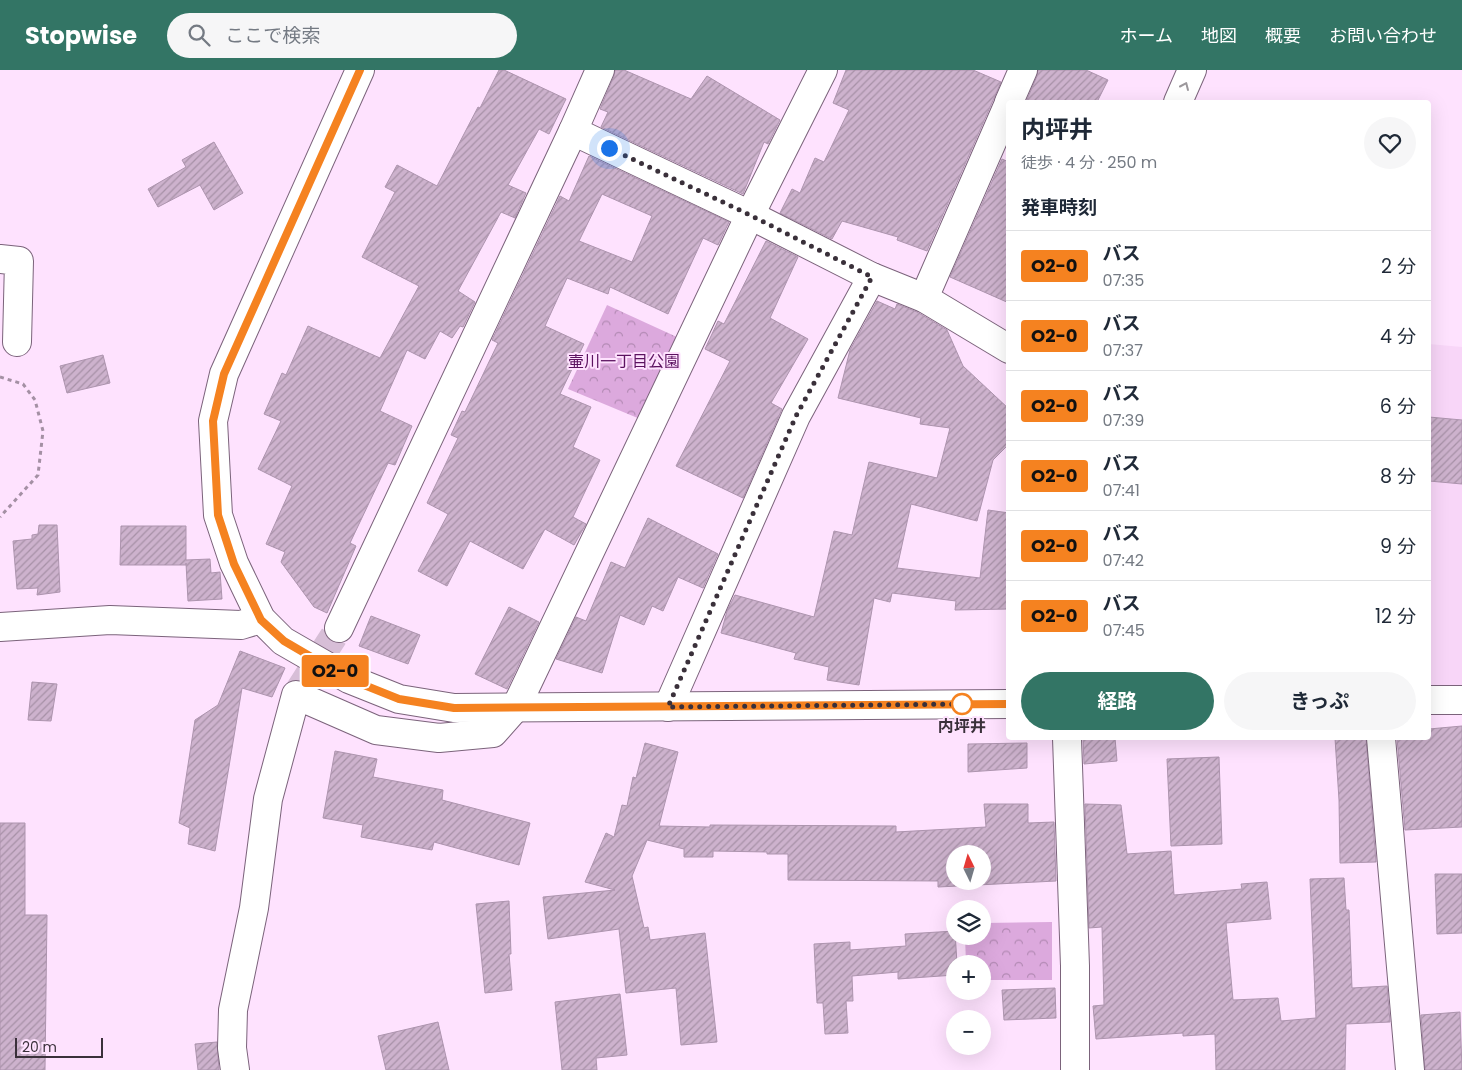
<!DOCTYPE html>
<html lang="ja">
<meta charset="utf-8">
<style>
body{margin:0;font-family:Poppins,"Noto Sans JP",sans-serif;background:#f6f6f7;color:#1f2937;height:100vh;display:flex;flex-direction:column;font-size:19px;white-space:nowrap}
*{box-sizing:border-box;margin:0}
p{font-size:16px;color:#747a83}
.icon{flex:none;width:28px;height:28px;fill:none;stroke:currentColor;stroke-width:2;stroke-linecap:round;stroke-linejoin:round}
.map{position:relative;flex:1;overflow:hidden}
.drawer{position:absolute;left:1006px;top:30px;width:425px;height:640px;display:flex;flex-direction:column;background:#fff;border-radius:5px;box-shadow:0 5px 20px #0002}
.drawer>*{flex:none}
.badge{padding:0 10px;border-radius:4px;font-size:18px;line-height:32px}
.needle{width:32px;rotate:355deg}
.buttons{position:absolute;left:946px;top:775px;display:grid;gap:10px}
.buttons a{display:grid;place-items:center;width:45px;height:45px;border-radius:50%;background:#fff;box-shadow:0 5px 20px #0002;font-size:25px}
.scale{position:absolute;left:15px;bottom:12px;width:88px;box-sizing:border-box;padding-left:5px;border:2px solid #3a303a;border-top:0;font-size:14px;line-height:18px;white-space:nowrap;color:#3a303a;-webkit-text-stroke:4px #fee2fe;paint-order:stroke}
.you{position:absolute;width:25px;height:25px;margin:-12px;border:4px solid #fff;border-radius:50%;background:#1a73e8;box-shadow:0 0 0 8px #1a73e833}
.map>.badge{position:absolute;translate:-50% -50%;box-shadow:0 0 0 2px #fff}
h2{padding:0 15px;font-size:19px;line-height:45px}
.round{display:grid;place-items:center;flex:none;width:52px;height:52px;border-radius:26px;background:#f6f6f7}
.summary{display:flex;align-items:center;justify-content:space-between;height:85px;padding:0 15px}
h1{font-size:24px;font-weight:700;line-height:38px}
.primary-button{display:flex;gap:10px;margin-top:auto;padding:10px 15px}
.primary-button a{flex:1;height:58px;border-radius:30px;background:#337565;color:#fff;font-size:20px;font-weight:700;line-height:58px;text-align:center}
.primary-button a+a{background:#f6f6f7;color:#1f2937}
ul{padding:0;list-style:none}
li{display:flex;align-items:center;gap:15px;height:70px;padding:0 15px;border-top:1px solid #e0e1e3}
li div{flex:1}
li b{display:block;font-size:19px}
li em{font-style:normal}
li .badge{min-width:55px;font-weight:700;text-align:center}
header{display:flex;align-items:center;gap:30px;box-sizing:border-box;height:70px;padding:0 25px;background:#337565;color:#fff}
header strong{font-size:24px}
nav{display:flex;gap:28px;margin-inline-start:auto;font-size:18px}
.search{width:350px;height:45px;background:#f6f6f7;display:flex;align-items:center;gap:12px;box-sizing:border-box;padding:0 18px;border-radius:28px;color:#747a83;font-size:19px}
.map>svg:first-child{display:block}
.built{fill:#f8d6f8}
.forest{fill:url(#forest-crowns)}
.building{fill:url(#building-hatch);stroke:#ad94ae;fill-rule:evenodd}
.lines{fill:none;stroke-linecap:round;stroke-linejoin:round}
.street-tunnel{stroke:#d7bed7;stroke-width:28;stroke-dasharray:28 14;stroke-linecap:butt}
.street-casing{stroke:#7b637b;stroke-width:30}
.secondary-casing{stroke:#7b637b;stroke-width:30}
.path{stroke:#a490a4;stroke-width:3;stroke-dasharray:4 4;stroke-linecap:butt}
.street{stroke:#fff;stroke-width:28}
.secondary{stroke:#fff;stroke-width:28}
.oneway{stroke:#9c989c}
.line-casing{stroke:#fff;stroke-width:11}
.line{stroke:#f58220;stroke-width:8}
.walk{stroke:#3a303a;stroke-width:5;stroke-dasharray:0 9}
.stop-dot{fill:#fff;stroke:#f58220;stroke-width:2.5}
.labels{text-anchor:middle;stroke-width:4;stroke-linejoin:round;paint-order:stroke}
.park-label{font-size:16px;fill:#5c1360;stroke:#fee2fe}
.stop-label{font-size:16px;font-weight:bold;fill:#3a303a;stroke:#fee2fe}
</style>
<header>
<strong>Stopwise</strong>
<div class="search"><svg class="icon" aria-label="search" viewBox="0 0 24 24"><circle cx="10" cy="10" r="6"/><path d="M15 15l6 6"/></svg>ここで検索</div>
<nav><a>ホーム</a><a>地図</a><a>概要</a><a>お問い合わせ</a></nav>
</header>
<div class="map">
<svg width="1462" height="1000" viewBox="0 0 1462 1000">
<defs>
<pattern id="forest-crowns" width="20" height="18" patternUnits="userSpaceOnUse" patternTransform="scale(1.25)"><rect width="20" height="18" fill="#dca9dd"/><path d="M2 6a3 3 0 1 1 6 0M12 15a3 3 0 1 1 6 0" fill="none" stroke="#b38ab4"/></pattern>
<pattern id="building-hatch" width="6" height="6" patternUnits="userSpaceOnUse" patternTransform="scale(1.25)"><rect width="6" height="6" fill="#cdb2cd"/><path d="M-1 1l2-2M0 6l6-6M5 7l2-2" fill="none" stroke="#a791a7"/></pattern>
</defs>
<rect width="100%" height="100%" fill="#fee2fe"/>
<path class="built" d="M1429 274 1462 277V616H1429Z"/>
<g class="forest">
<path d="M607 235 679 268 640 349 568 319Z"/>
<path d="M1052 852V910H983L982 894H966L965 866H982L983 853Z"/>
</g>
<g class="building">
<path d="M499 0H504L566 29 549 64 539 59 508 115 526 123 515 148 501 142 458 221 475 232 463 257 460 256 452 268 440 261 425 289 407 280 380 341 412 356 395 395 388 393 350 473 356 476 327 543 314 537 281 492 285 482 266 474 292 416 258 399 281 351 264 344 282 303 286 305 308 256 380 288 419 216 362 187 395 122 385 117 397 95 437 116 478 37 480 38Z"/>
<path d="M615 0H624L691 29 707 6 780 50 768 74 764 72 743 124 601 57 608 42 600 39 614 6Z"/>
<path d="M846 0H973L1001 12 927 181 897 170 898 167 842 151 832 169 780 143 792 119 800 123 815 88 824 92 849 40 833 33Z"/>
<path d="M1038 0H1086L1108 10 1097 32H1026L1037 6Z"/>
<path d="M214 72 243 123 214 140 200 115 158 137 148 119 186 97 182 90Z"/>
<path d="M589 86 729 152 718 175 703 168 668 244 610 217 608 224 567 208 545 256 584 274 560 324 591 337 573 377 600 390 573 447 586 454 574 475 545 459 523 499 470 471 447 516 418 501 448 444 427 433 458 368 451 365 462 341 465 342 498 273 492 270 560 126 569 131ZM602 124 652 146 632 192 579 171Z"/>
<path d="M1002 89 1009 92V233L950 207Z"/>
<path d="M766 171 798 187 770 248 808 269 771 333 782 339 743 428 676 396 730 291 705 279 718 251 724 254Z"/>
<path d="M877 231 895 239 897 234 917 242 947 260 963 296 1009 339V374L993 390 977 451 911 434 897 498 980 508 988 440 1009 443V539L955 540 956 531 892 523 890 532 874 528 859 615 827 610 829 597 794 589 796 583 721 563 727 541 735 525 814 547 834 461 852 465 869 392 937 408 950 358 920 354 921 348 838 328 850 280Z"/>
<path d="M103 285 110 313 67 323 60 296Z"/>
<path d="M1429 347 1462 350V414L1429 411Z"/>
<path d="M648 448 718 484 703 518 678 507 663 541 652 536 644 555 620 545 602 603 556 589 576 547 586 551 611 492 625 498Z"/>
<path d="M39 455H57L60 522 37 525 38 518 17 519 13 471 32 469V465L38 464Z"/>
<path d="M121 456H186V490L210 489 211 503 220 502 222 529 188 531 186 493V495H120Z"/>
<path d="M509 537 539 552 507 619 475 604Z"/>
<path d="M371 546 420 565 408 594 359 576Z"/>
<path d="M240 581 285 598 272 627 242 618 215 781 188 774 190 758 179 753 195 650 218 635Z"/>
<path d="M32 612 57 614 51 651 28 650Z"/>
<path d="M1462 656V757L1405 760 1397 668H1429V659Z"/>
<path d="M1083 668H1115L1117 691 1084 694Z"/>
<path d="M1335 668H1366L1376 792 1340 793 1339 730Z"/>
<path d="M645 673 678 682 659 756 710 757V755L896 756V762L986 757 984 734H1028V753L1054 752 1056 811 938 817V811L788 810V784H767V782L713 781V787H684V779L647 770 632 806 644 858 648 857 650 870 705 863 717 972 681 975 676 918 626 923 619 859 548 869 543 827 615 820 585 812 606 763 614 767 622 735 627 736 633 707 636 708ZM955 784H982V811H955Z"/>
<path d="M1027 673V698L968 702V674Z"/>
<path d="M335 681 377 689 373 707 443 720 442 730 530 753 519 795 434 772 432 780 361 767 363 755 323 748Z"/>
<path d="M1219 687 1222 774 1171 776 1167 689Z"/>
<path d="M1085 734 1121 735 1127 784 1171 781 1174 825 1242 819 1241 814 1267 812 1271 849 1226 853 1233 930 1278 928 1281 951 1316 948 1310 809 1344 808 1346 840H1349L1352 918 1387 916 1390 952 1346 954 1345 1000H1216L1215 964 1183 966V963L1096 969 1093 936 1104 935 1102 857 1089 858Z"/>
<path d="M0 753H25V845H47L45 1000H0Z"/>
<path d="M1435 804H1462V863L1437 864Z"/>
<path d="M509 831 511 884H509L512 920 485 923 476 834Z"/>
<path d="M955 861 957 894H955V905L898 909V902L852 906 853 931H846L848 963 825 964 823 933H817L814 874 850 872V880L906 876 905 864Z"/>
<path d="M1055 918 1056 948 1004 950 1002 920Z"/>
<path d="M620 924 627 985 596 988 597 1000H562L555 932Z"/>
<path d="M1460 942 1462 1000H1425L1421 945Z"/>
<path d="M438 952 449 1000H386L378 966Z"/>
<path d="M217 972 219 1000H198L195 974Z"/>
</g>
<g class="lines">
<path class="street-tunnel" d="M296 625 339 558"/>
<defs>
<g id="street">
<path d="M1009 32 1023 0"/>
<path d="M1178 32 1192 0"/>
<path d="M573 61 750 145 872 207 924 228 1009 279"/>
<path d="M0 189 19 191 17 272"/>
<path d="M924 228 1009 33"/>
<path d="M0 557 110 550 241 555 261 549"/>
<path d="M339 558 573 61 600 0"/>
<path d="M668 637 796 346 872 207"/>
<path d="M1067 668 1075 896V1000"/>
<path d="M1381 668 1410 1000"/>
<path d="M235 1000 232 978 233 940 254 838 268 729 296 625 376 660 439 668 493 663 516 637 750 145 823 0"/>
</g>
<g id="secondary">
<path d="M360 0 224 304 213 351 218 445 234 493 261 549 283 571 349 609 399 629 454 638 1009 634"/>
<path d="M1429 630H1462"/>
</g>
</defs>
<use href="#street" class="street-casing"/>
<use href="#secondary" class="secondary-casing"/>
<path class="path" d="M0 307 23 314 35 330 43 361 38 405 0 447"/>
<use href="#street" class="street"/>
<use href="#secondary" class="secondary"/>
</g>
<defs><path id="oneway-chevron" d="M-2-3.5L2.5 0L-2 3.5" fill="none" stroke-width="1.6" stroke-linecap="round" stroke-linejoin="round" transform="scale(1.25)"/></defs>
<use class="oneway" href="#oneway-chevron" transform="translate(1185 16) rotate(-66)"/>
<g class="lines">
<defs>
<path id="line" d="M360 0 224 304 213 351 218 445 234 494 261 550 284 571 349 609 399 629 454 638 1009 634"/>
</defs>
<use href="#line" class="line-casing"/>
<use href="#line" class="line"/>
<path class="walk" d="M609 78 750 145 872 207 796 346 668 637 971 634H962"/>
</g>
<circle class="stop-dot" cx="962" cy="634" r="10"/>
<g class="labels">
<g class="park-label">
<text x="624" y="297">壷川一丁目公園</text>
</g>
<g class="stop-label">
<text x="962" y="662">内坪井</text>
</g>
</g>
</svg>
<div class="buttons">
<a><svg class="needle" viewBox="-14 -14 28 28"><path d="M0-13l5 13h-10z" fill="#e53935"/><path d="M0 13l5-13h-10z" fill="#747a83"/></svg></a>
<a><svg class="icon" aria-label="layers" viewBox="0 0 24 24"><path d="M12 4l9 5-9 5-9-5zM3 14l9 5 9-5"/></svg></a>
<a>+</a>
<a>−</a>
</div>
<div class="scale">20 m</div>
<div class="you" style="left:609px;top:78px"></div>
<b class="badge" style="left:335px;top:601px;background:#f58220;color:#111">O2-0</b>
<section class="drawer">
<div class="summary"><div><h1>内坪井</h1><p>徒歩 · 4 分 · 250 m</p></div><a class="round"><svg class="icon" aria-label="heart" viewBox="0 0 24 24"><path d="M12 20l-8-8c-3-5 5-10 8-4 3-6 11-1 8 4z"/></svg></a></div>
<h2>発車時刻</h2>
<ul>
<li><span class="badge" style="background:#f58220;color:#111">O2-0</span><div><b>バス</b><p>07:35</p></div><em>2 分</em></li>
<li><span class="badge" style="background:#f58220;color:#111">O2-0</span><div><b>バス</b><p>07:37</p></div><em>4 分</em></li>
<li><span class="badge" style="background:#f58220;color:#111">O2-0</span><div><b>バス</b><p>07:39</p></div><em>6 分</em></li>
<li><span class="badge" style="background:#f58220;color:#111">O2-0</span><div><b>バス</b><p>07:41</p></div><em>8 分</em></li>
<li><span class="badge" style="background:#f58220;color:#111">O2-0</span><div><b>バス</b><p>07:42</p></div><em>9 分</em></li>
<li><span class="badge" style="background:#f58220;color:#111">O2-0</span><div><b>バス</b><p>07:45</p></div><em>12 分</em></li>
</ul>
<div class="primary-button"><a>経路</a><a>きっぷ</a></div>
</section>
</div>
